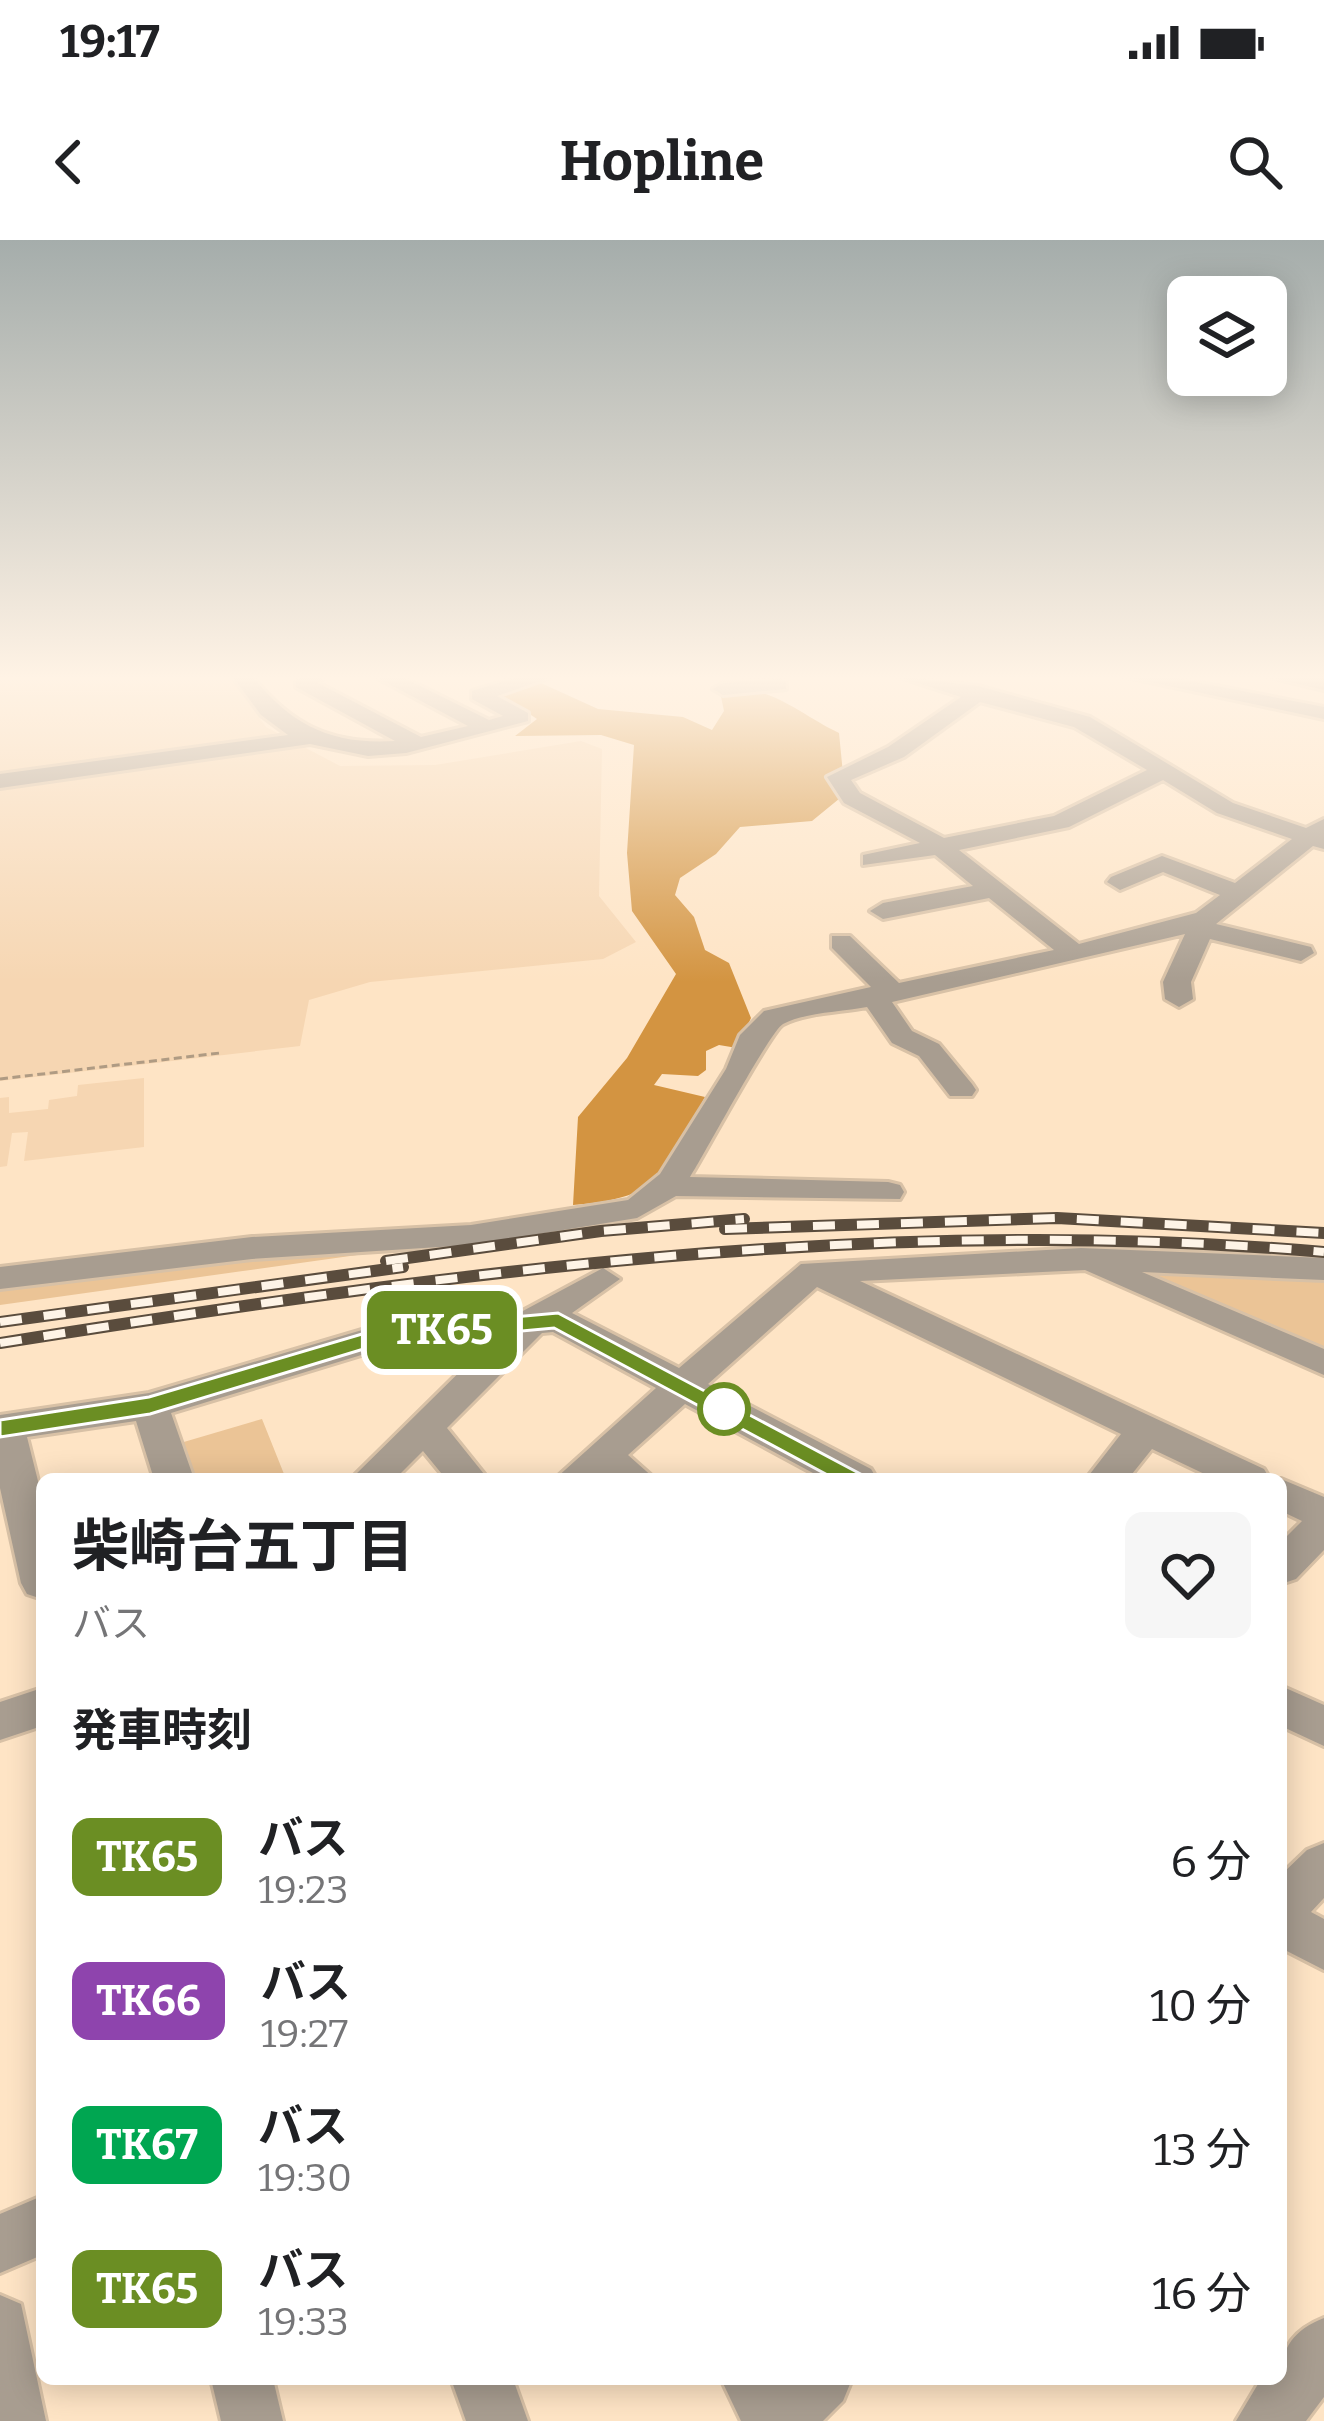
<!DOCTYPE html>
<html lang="ja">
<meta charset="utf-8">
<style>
body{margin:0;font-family:Bitter,"Noto Sans JP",serif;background:#f6f6f6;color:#202124;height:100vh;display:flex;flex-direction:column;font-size:45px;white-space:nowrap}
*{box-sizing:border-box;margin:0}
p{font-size:39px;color:#757577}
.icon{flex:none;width:66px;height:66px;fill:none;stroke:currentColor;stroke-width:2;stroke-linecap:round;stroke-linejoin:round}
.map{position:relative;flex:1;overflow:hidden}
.details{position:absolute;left:36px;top:1233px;width:1251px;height:912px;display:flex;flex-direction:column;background:#fff;border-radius:18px;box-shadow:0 6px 30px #0003}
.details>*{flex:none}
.badge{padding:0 24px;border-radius:18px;font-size:42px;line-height:78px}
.fabs{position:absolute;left:1167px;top:36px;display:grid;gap:24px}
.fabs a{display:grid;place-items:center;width:120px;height:120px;border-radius:18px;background:#fff;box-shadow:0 6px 30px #0003;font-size:60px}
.map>.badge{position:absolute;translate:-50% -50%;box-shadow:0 0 0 6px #fff}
h2{padding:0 36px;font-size:45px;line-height:108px}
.round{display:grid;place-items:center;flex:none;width:126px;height:126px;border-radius:18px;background:#f6f6f6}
.headline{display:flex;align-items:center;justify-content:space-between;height:204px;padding:0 36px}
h1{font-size:57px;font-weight:700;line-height:90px}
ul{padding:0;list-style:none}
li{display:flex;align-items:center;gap:36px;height:144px;padding:0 36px}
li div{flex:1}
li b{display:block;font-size:45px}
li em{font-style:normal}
li .badge{min-width:132px;font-weight:700;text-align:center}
.status{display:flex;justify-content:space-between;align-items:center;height:84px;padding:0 60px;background:#fff;direction:ltr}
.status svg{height:33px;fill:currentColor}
header{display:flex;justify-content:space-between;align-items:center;height:156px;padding:0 36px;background:#fff;font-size:54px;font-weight:700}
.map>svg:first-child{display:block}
.built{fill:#f6d6b2}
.green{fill:#ebc496}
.forest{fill:#d39441}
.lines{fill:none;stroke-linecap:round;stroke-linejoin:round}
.minor-casing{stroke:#d8c1a6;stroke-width:6}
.path{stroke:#af9b83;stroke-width:3;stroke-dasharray:8 4.5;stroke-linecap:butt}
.minor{fill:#a89d90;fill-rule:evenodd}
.rail-casing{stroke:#5a4c3d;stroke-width:12}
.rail{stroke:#fef4e7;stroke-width:8;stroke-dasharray:22;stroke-linecap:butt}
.line{fill:#6b8e23;stroke:#fff;stroke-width:3}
.stop-dot{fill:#fff;stroke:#6b8e23;stroke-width:6}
</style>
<div class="status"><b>19:17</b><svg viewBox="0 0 49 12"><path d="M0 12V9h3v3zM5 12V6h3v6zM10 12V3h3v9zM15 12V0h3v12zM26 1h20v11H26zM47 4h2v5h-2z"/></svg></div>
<header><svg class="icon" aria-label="back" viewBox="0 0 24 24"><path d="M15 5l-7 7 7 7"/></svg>Hopline<svg class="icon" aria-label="search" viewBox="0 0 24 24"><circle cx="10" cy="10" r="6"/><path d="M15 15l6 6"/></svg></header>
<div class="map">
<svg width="1324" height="2181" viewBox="0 0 1324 2181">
<rect width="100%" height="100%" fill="#fee4c5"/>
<g class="built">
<path d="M0 436H230L266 487 340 526 435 525 581 501 602 509 599 656 636 702 603 719 370 742 309 760 300 806 0 841Z"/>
<path d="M144 838V907L24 921 28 892 12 893 7 926 0 927V858L9 857V873L48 869 49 860 77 856 78 845Z"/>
</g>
<g class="green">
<path d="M407 1008 0 1065V1050L190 1024Z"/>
<path d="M1132 1028 1324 1036V1116Z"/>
<path d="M262 1179 286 1239H189L177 1204Z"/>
</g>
<path class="forest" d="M541 443 598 469 683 477 712 490 724 471 720 452C768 441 797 473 839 493L845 554 812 581 740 587 716 614 680 638 675 655 694 677 705 710 729 723 751 778 737 808 719 805 706 811V830L698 836 662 834 654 845 705 857C663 932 666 958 573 965L578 877 627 818 676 734 632 671 627 613 634 505 601 495 515 496 537 479 500 454Z"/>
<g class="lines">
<defs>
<g id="minor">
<path d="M232 436H252C291 485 331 505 395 501L296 447V439L325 436 318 443 421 497 468 486 374 436H400L489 480 503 476 472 459V451L521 436H554L497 456 528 473V481L406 513 368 516 310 504 0 548V534L288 495 261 475Z"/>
<path d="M896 436 978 446 1090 477 1233 563 1306 588 1324 579V609L1313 606 1216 684 1311 707 1314 713 1301 721 1210 699 1191 742 1193 759 1179 767 1165 759 1163 742 1185 694 892 762 912 791 939 804 972 844 976 850 972 856H950L919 816 892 803 867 767C842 772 806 772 783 784 770 791 705 914 690 937L888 942 900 945 904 952 900 959 676 956 637 978 471 1005 252 1019 0 1049V1027L252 997 471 985 628 960 660 934 726 829 740 795 764 771 871 747 832 708V696H850L899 743 1054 710 989 658 883 679 870 671 883 663 973 646 935 615 863 625V615L920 603 844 563 827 537 888 507 961 457ZM980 462 1074 487 1147 530 1054 576 944 598 860 553 851 540 904 517ZM1163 540 1217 573 1292 599 1235 643 1162 616 1111 637 1107 642 1120 650 1163 632 1220 655 1196 673 1079 704 959 610 1069 587Z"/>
<path d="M1122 436H1165L1324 467V479Z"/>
<path d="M1265 436 1324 438V450Z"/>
<path d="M779 439 786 441V449L723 455 713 449 723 443Z"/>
<path d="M1081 1008 1324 1018V1040L1142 1032 1324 1109V1135L1085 1030 860 1041 1264 1229 1270 1239H1215L1152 1209 1128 1239H1086L1121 1194 817 1047 708 1144 871 1229 877 1239H824L685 1164 628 1215 655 1239H555L656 1148 553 1092 542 1093 447 1188 488 1239H446L423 1211 395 1239H351L494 1098 381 1109 171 1173 194 1239H154L136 1181 27 1197 42 1257V1359L27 1354 21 1343 0 1248V1175L149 1153 379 1085 521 1072 603 1028 620 1039 572 1073 679 1128 801 1024Z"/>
<path d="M1281 1239 1324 1257V1310L1296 1339 1281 1344V1302L1302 1281 1281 1271Z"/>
<path d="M1281 1446 1324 1465V1506L1281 1486Z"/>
<path d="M42 1448V1486L0 1500V1462Z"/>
<path d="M1324 1603V1658L1311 1672 1324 1679V1730L1281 1708V1635L1307 1610Z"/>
<path d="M42 1956V2015L0 2033V1974Z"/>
<path d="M0 2055 21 2064 46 2181H0Z"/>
<path d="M1324 2078V2157L1306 2181H1236L1261 2139H1281C1281 2107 1294 2090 1324 2078Z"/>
<path d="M211 2139H273L283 2181H221Z"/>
<path d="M451 2139H513L528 2181H466Z"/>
<path d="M721 2139H852L843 2161 823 2181H741Z"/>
</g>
</defs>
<use href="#minor" class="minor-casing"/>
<path class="path" d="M0 839 220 813"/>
<use href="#minor" class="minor"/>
<defs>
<g id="rail">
<path d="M725 989 1057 978 1324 993"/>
<path d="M386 1021 601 991 744 979"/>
<path d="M0 1082 403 1027"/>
<path d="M0 1103C439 1034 879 973 1324 1012"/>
</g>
</defs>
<use href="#rail" class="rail-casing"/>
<use href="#rail" class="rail"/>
</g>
<linearGradient id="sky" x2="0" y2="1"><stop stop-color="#a5adab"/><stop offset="0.59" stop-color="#fff3e5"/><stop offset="1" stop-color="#fff3e5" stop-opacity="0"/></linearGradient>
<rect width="1324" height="742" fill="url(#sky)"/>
<path class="line" d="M558 1073 870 1239 866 1246H848L554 1088 380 1104 150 1174 0 1197V1180L149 1157 379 1089Z"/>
<circle class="stop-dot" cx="724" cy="1169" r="24"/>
</svg>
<div class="fabs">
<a><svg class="icon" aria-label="layers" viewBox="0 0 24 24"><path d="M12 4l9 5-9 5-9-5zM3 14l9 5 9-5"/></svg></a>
</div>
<b class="badge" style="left:442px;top:1090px;background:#6b8e23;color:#fff">TK65</b>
<section class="details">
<div class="headline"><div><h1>柴崎台五丁目</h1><p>バス</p></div><a class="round"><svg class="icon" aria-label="heart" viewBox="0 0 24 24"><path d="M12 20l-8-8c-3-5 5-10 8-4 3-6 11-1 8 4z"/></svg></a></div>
<h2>発車時刻</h2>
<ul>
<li><span class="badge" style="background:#6b8e23;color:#fff">TK65</span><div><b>バス</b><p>19:23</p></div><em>6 分</em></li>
<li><span class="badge" style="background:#8e44ad;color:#fff">TK66</span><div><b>バス</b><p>19:27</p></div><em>10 分</em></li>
<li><span class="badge" style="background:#00a651;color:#fff">TK67</span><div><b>バス</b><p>19:30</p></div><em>13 分</em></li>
<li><span class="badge" style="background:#6b8e23;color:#fff">TK65</span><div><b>バス</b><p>19:33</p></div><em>16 分</em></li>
</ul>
</section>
</div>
